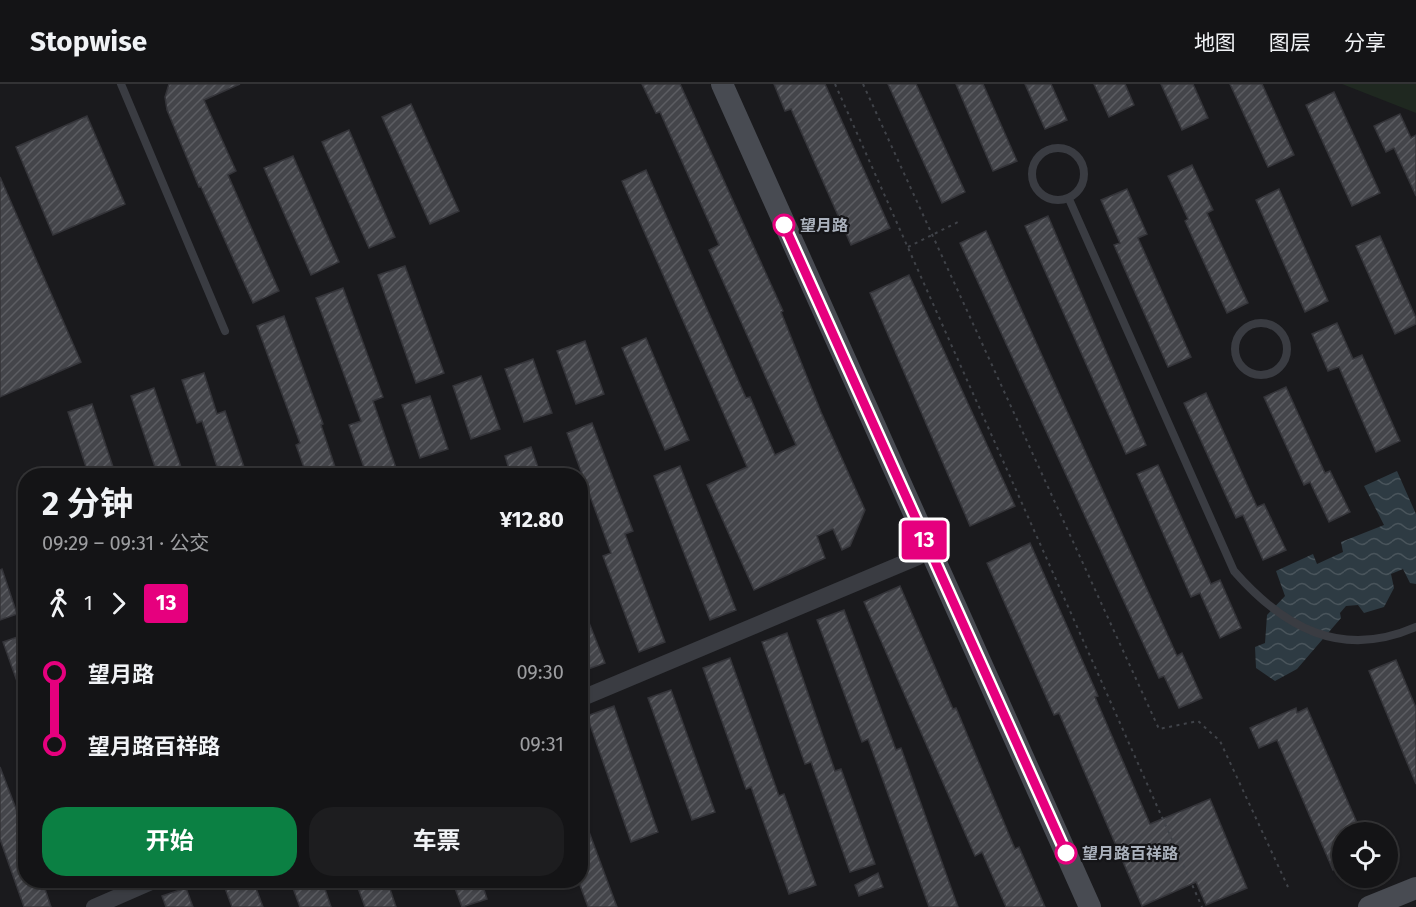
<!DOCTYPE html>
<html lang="zh">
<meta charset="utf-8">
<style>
body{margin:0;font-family:"Fira Sans","Noto Sans SC",sans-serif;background:#1d1d1f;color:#f1f3f6;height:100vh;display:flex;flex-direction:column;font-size:22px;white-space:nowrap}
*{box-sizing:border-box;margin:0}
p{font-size:20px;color:#9d9ea1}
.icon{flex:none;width:33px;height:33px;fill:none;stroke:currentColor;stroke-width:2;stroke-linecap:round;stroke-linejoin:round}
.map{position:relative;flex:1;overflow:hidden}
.sheet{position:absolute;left:18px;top:384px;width:570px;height:420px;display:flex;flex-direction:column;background:#141416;border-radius:24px;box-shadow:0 2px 4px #0004,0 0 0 2px #333335}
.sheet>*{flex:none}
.badge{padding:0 12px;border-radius:4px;font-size:21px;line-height:39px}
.tools{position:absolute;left:1332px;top:738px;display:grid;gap:12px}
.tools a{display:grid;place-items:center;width:66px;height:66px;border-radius:50%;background:#141416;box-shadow:0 2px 4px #0004,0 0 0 2px #333335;font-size:30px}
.map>.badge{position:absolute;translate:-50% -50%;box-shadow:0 0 0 3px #fff}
.legs{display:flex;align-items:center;gap:9px;height:66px;padding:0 24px;font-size:20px}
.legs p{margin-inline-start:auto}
.summary{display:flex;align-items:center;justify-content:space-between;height:102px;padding:0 24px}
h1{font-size:33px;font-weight:700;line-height:45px}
.button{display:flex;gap:12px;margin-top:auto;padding:12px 24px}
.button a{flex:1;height:69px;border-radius:24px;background:#0b8043;color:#fff;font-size:24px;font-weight:700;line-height:69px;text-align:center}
.button a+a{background:#1d1d1f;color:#f1f3f6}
ul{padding:0 24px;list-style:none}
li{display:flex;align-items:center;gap:21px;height:72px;font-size:22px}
li i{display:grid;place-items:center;width:9px;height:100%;margin:0 8px;background:currentColor}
li i::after{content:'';width:15px;height:15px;margin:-8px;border:4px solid;border-radius:50%;background:#141416}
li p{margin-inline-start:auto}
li:first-child i{background:linear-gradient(#0000 50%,currentColor 0)}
li:last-child i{background:linear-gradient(currentColor 50%,#0000 0)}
header{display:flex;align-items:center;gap:36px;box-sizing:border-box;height:84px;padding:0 30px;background:#141416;border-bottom:2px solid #333335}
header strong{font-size:28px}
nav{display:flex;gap:33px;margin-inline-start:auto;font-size:21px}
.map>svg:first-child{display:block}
.green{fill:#1f2820}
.water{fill:url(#water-waves)}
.building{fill:url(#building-hatch);stroke:#343439;stroke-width:1.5}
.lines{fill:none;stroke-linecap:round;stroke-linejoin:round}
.path{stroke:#404349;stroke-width:2;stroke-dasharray:3 4.5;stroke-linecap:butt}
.lane{stroke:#3a3c42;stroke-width:8}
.street{stroke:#3a3c42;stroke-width:16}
.secondary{stroke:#484b52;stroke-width:22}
.line-1-casing{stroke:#fff;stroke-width:14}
.line-1{stroke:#e6007e;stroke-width:9}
.stop-1-dot{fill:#fff;stroke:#e6007e;stroke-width:3}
.labels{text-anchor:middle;stroke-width:4.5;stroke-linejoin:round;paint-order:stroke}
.stop-label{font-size:16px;font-weight:bold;fill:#abb2bd;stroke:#151518;text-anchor:start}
</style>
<header>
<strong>Stopwise</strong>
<nav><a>地图</a><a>图层</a><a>分享</a></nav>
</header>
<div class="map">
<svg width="1416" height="823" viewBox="0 0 1416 823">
<defs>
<pattern id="water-waves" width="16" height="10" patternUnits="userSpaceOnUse" patternTransform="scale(1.5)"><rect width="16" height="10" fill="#2e3b43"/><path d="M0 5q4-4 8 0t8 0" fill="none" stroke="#4a555c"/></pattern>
<pattern id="building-hatch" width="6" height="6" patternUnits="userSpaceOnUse" patternTransform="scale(1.5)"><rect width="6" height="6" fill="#44454a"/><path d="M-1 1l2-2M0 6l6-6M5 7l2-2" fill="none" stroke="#5c5d62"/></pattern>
</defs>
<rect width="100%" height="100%" fill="#1a1a1d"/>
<path class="green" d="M1342 0H1416V29Z"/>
<path class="water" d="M1397 387 1416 430V500L1410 499 1403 485 1391 490 1394 504 1384 523 1364 529 1358 521 1346 522 1340 529 1341 534 1297 585 1275 597 1256 584 1255 563 1265 559 1267 531 1285 512 1276 487 1313 470 1317 480 1343 468 1341 458 1384 441 1364 402Z"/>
<g class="building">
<path d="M169 0H240L204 16 236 87 228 91 279 207 253 219 201 103H199L167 26 165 13Z"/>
<path d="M642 0H680L783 227 781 228 821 328 865 426 850 462 842 466 833 445 817 452 825 474 754 506 707 401 747 383 622 97 646 86 746 314 750 313 775 371 796 361 709 166 719 161 660 28 656 29Z"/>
<path d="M774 0H825L890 144 851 161 791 25 785 27Z"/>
<path d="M888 0H916L965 108 942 119Z"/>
<path d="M956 0H983L1017 77 993 87Z"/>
<path d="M1025 0H1051L1067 36 1045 45Z"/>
<path d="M1094 0H1125L1134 21 1109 33Z"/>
<path d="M1161 0H1193L1208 34 1182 46Z"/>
<path d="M1230 0H1262L1294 71 1268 83Z"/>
<path d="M1334 8 1380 109 1352 122 1306 21Z"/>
<path d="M411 20 459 127 430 140 382 33Z"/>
<path d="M1400 30 1411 54 1416 51V112L1394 64 1386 68 1374 42Z"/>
<path d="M87 32 125 120 53 151 16 63Z"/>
<path d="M349 46 395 153 369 164 322 58Z"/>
<path d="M293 72 339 178 311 191 264 84Z"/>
<path d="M1192 81 1213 126 1207 129 1248 219 1227 229 1185 137 1188 135 1168 92Z"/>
<path d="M0 93 81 278 0 313Z"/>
<path d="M1127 105 1147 150 1138 154 1191 273 1168 283 1114 161 1120 159 1101 116Z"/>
<path d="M1279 105 1328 217 1305 228 1256 116Z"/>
<path d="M1048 132 1146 361 1126 370 1025 142Z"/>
<path d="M986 147 1177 572 1182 569 1202 614 1179 624 1164 592 1159 594 960 159Z"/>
<path d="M1380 152 1416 234V240L1395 250 1356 162Z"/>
<path d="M405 182 444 289 416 299 378 191Z"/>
<path d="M909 191 1015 422 970 442 870 209Z"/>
<path d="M343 204 383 313 373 317 396 384 376 392H367L349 341 361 337 316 214Z"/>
<path d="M284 232 323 340 321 341 338 392H307L296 361 300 359 257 242Z"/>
<path d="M1337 239 1353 275 1362 271 1400 357 1376 368 1339 283 1328 287 1312 250Z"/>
<path d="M646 254 689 356 665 366 622 264Z"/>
<path d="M585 257 604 310 576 320 557 267Z"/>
<path d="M533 275 552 329 524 338 505 285Z"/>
<path d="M204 289 217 330 225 327 247 392H220L202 337 197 339 182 296Z"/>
<path d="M481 292 500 345 471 355 453 302Z"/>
<path d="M1286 303 1325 389 1330 387 1350 428 1329 438 1310 398 1304 401 1264 313Z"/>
<path d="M154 304 184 392H158L131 312Z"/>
<path d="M1206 309 1257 423 1264 420 1286 466 1263 476 1243 431 1236 434 1184 319Z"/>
<path d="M430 312 448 365 420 374 402 321Z"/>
<path d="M92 320 116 392H89L68 328Z"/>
<path d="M592 339 633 447 625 450 665 558 639 568 603 472 611 469 567 349Z"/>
<path d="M531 363 541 392H511L505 372Z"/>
<path d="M1158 381 1211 500 1220 496 1241 544 1220 554 1200 509 1191 513 1137 390Z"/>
<path d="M680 382 736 526 710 536 654 392Z"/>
<path d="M1030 459 1098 612 1095 613 1150 740 1210 715 1247 804 1206 821 1196 798 1142 822 1059 629 1054 631 987 479Z"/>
<path d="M2 485 17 530 0 536V486Z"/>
<path d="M900 502 953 625 956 624 1015 765 1019 763 1045 823H1006L982 768 975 772 864 518Z"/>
<path d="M580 516 605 579 580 588Z"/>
<path d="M844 526 896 666 901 664 958 823H929L868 655 862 658 817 536Z"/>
<path d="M787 549 835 687 841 685 875 780 850 788 811 678 805 680 762 558Z"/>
<path d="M26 550V617H24L3 558Z"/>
<path d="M730 574 779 712 784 710 816 801 789 810 751 703 746 705 703 584Z"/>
<path d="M1396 576 1416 624V700L1369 587Z"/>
<path d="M671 606 715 728 692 736 648 614Z"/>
<path d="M614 622 658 748 631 758 587 632Z"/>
<path d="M1296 624 1297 629 1307 624 1361 748H1342V782L1333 786 1277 656 1259 664 1250 644Z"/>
<path d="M0 683 26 751V796H42L51 823H24L0 755Z"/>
<path d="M580 729H582L617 823H588L580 801Z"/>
<path d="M878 789 883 803 859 812 855 801Z"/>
<path d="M222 796H253L263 823H232Z"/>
<path d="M290 796H322L331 823H300Z"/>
<path d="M355 796H387L396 823H365Z"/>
<path d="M452 796H481L487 815 462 823Z"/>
<path d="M186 804 193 823H166L162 812Z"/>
</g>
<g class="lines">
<g class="path">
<path d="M835 0 1202 823"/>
<path d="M863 0 1159 645 1198 637 1220 657 1288 803"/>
<path d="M908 163 958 138"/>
</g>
<g class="lane">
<path d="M121 0 225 247"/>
<circle cx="1058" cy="90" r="26"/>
<path d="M1069 115 1234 487C1283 543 1341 576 1416 543"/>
<circle cx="1261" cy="265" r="26"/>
</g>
<g class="street">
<path d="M580 615 918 473"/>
<path d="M94 823 156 796"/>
</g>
<g class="secondary">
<path d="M722 0 1090 823"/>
<path d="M1369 823 1416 804"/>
</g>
</g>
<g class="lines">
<defs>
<path id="line-1" d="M784 141 1066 769"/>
</defs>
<use href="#line-1" class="line-1-casing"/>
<use href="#line-1" class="line-1"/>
</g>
<g class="stop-1-dot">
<circle cx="784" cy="141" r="10"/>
<circle cx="1066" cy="769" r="10"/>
</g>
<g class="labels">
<g class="stop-label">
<text x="800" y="147">望月路</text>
<text x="1082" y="775">望月路百祥路</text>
</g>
</g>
</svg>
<div class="tools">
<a><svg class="icon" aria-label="locate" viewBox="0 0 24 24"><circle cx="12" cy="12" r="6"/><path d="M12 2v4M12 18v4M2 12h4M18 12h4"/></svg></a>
</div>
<b class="badge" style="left:924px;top:456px;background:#e6007e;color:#fff">13</b>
<section class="sheet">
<div class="summary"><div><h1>2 分钟</h1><p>09:29 – 09:31 · 公交</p></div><b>¥12.80</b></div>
<div class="legs"><svg class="icon" aria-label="walk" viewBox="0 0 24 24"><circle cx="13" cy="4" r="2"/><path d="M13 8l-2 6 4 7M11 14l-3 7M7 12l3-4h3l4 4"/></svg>1<svg class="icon" aria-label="forward" viewBox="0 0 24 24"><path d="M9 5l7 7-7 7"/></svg><b class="badge" style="background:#e6007e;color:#fff">13</b></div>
<ul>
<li><i style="color:#e6007e"></i><b>望月路</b><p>09:30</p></li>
<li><i style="color:#e6007e"></i><b>望月路百祥路</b><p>09:31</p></li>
</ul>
<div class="button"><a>开始</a><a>车票</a></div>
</section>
</div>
